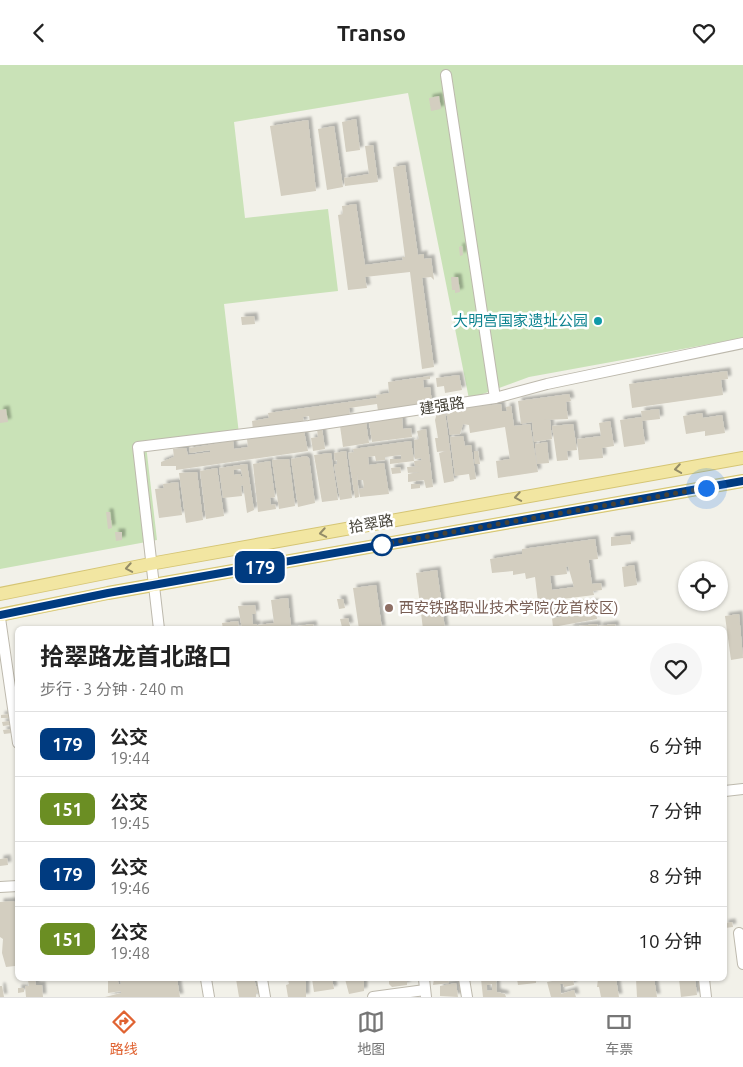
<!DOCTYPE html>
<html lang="zh">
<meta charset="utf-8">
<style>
body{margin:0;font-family:Ubuntu,"Noto Sans SC",sans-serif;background:#f6f6f6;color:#222;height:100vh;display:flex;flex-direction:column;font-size:19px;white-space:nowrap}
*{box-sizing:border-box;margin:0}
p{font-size:16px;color:#767676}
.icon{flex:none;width:28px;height:28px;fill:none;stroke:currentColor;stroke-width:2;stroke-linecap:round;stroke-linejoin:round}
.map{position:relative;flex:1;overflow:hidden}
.sheet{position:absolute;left:15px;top:561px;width:712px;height:355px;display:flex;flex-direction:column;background:#fff;border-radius:8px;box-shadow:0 1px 4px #0004}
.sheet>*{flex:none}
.badge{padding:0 10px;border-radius:8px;font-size:18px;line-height:32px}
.controls{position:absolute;left:678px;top:496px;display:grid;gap:10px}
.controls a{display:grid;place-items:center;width:50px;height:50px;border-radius:50%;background:#fff;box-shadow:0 1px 4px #0004;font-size:25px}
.you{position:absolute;width:25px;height:25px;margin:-12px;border:4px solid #fff;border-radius:50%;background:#1a73e8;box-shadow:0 0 0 8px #1a73e833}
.map>.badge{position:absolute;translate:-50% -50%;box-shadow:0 0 0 2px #fff}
.round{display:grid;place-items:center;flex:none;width:52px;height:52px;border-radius:26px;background:#f6f6f6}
.overview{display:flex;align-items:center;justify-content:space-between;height:85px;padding:0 25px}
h1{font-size:24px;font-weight:700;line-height:38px}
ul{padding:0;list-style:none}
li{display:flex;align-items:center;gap:15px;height:65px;padding:0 25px;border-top:1px solid #e0e0e0}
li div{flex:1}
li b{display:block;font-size:19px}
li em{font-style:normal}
li .badge{min-width:55px;font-weight:700;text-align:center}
header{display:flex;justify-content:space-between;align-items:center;height:65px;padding:0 25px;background:#fff;font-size:22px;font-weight:700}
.dock{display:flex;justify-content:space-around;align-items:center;height:70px;border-top:1px solid #e0e0e0;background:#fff;font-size:14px;color:#767676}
.dock a{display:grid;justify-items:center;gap:2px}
.dock .active{color:#e06332}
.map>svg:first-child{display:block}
.green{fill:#c9e2b7}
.building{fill:#d3cec0;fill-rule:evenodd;filter:url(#shadow)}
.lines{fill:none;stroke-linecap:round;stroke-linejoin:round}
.minor-casing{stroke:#bdb9ad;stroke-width:12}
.major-casing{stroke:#d5c574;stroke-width:14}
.minor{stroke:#fff;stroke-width:10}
.major{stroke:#f2e6a2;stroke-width:12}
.oneway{stroke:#938c68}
.line-casing{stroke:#fff;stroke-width:11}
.line{stroke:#003b80;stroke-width:8}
.walk{stroke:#454238;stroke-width:5;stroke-dasharray:0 9}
.culture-dot{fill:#0f9aa8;stroke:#fff;stroke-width:2}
.stop-dot{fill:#fff;stroke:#003b80;stroke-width:2.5}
.education-dot{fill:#8d6e63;stroke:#fff;stroke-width:2}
.labels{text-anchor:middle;stroke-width:5;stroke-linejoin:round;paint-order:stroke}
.culture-label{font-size:15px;fill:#0d838f;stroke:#fff;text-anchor:end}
.street-label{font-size:15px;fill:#454238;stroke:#fff}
.education-label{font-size:15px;fill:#785e54;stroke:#fff;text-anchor:start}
</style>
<header><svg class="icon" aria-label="back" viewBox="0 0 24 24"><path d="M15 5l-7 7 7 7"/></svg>Transo<svg class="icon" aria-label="heart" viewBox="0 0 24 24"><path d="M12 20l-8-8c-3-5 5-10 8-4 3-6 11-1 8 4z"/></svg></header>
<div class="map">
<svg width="743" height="932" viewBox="0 0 743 932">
<defs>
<filter id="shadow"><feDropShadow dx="3.5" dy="-3.5" stdDeviation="1" flood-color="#0004"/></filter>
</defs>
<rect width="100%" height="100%" fill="#f2f1e9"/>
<path class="green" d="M0 0H743V273L529 312 469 334 408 28 234 57 245 153 328 144 338 226 224 239 239 369 146 380 157 475 0 504Z"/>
<g class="building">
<path d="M439 31 441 44 431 46 429 33Z"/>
<path d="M356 54 360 85 346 87 342 57Z"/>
<path d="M308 55 316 126 281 131 270 61Z"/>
<path d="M334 61 343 122 327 125 318 64Z"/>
<path d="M373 80 378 117 345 121 344 113 369 109 365 81Z"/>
<path d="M405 100 418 190 424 189V194L431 193 434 215 431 212 422 213 434 302 422 304 410 207 365 212 367 223 348 225 338 150 343 149 342 141 356 139 365 200 403 195 402 192H405L393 102Z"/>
<path d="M462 181 463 190 460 191 459 182Z"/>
<path d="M451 212H458L460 227 455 228V225H452Z"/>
<path d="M254 251 255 259 242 260 241 252Z"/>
<path d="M727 306 728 314 721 315 723 330 632 343 629 319Z"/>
<path d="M459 310 462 325 445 328 444 321 437 322 436 313Z"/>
<path d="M430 311V314L423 315 424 323 430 322 432 338 378 346 377 339 349 343 350 351 310 357 309 351 303 352 304 358 253 365 252 356 269 353 268 348 377 333 376 330 389 328 388 317Z"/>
<path d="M569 329 571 336 566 337 568 354 544 355H550L552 374 534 377 532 357 521 359 518 336Z"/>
<path d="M501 339 502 346H507L506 342 511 341 514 361 530 359 538 407 498 413 496 396 510 394 505 362 470 368 469 360 463 359 460 369 450 370 446 345Z"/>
<path d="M6 344 8 357 0 358V345Z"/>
<path d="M659 344 660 354 642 356 645 379 624 382 620 355 642 352 641 346Z"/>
<path d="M445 347 454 416 444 418 439 388 446 386 437 387 435 373H438L435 355 437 348Z"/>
<path d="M702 348 703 353 722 350 725 368 705 371V366L686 369 683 351Z"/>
<path d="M402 352 403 364 411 363 412 372 372 377 369 357Z"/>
<path d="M610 356 614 381 602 383 603 393 579 395 577 374 601 371 599 358Z"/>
<path d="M366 357 369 378 343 382 340 361Z"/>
<path d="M573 359 577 385 567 386 568 395 557 396 552 361Z"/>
<path d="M322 363 325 384 313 386 311 373 318 372 317 364Z"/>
<path d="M426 364 433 422 426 423 424 415 408 417V409L420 407 408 408 407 402 421 401H415L414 396 422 395 421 393 415 394 414 375 419 374 417 366Z"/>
<path d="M304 366 308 386 176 405V401H161V397L174 392 173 384 186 383 188 390 210 387V385L190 388 189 383 233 376 234 384 248 382 247 374Z"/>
<path d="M463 371 465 381 471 380 476 414 470 415 469 409 455 411 450 372Z"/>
<path d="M411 376 414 396 390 399V394H401V390L385 392V395L376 396 375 391 368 392 369 400 384 398 389 429 360 432 359 424 364 423 363 415H357V408L359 432 355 433 348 388 354 387 353 384Z"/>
<path d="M547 377 549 398 537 399 535 379Z"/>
<path d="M346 386 352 433 340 435 334 400 337 399V395L335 396 334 388Z"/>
<path d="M474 386H478L480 399H475Z"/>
<path d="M331 388 338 435 322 437 314 390Z"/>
<path d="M306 391 309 393 315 438 298 442 291 394Z"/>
<path d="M289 394 295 441 279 444 272 395Z"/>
<path d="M270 396 275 432 270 433 271 440 275 439 276 444 258 447 253 399Z"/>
<path d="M247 399 254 445 247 448 243 420 241 421 242 431 223 433 219 403ZM240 404 241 405 243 414 240 409 234 410V405Z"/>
<path d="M400 402 401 408 392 409 391 403Z"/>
<path d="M217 403 224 451 206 454 200 406Z"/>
<path d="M197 407 203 455 186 458 179 408Z"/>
<path d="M178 417 182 450 159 453 155 424 164 423 163 419Z"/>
<path d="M411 419H420V423L411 424Z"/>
<path d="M106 447H110L112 463 108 464Z"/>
<path d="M115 467H122V475L116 476Z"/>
<path d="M630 470 631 479 611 481V472Z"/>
<path d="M595 474 598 494 589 495V498L592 519 601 518 602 525 593 526 594 530 538 537 535 512 526 514 525 508 513 510V506L492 508 490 494 522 489V484ZM568 501 574 522 552 525 550 511 567 509 566 502Z"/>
<path d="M634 500 637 520 624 522 622 502Z"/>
<path d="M437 505 445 564H423L416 508Z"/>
<path d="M376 520 382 564H359L353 523Z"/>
<path d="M288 533 291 562 313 559 314 564H259L258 560 274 558 271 535Z"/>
<path d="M337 534H343L345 543 339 544Z"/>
<path d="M595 537 597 554 553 562 552 553 567 551 566 543 551 545V543Z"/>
<path d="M255 540 256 549H252L253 559H257V564H242L238 541Z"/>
<path d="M739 549 743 593 731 595 725 551Z"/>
<path d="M348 553 350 561 342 562 340 554Z"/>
<path d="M238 556 239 564H223L222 558Z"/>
<path d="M597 559 598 564H570V562Z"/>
<path d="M615 559 616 564H599V561Z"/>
<path d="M9 649V653H1V650Z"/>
<path d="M9 656 10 660 3 661 2 657Z"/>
<path d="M11 664 12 668 4 669 3 665Z"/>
<path d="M7 793 8 800 0 801V794Z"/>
<path d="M13 836 18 839V898H15V901L6 902 2 888 3 874 0 872V837Z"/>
<path d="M732 857 733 862 725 863V858Z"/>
<path d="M108 914H117L119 919H121L120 914H177L180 932H105L121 928V926L108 928Z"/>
<path d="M236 914H254L258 928H256V932H239Z"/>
<path d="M288 914H304L306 918V932H288L286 920 289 919Z"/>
<path d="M312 914H332L334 924 314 927Z"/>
<path d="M345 914H364V926L349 929Z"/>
<path d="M389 914H407V920L392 922 389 919Z"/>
<path d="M434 914H448L449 918 433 920Z"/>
<path d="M481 914H498L496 917 497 927 505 929 506 932H483ZM492 919V925L487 926V920Z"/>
<path d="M517 914H536V918L518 920Z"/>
<path d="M553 914H573L574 920 564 922 563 919H560L561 929 574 925 576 932H551L547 917 553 916Z"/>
<path d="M598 914H616L619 932H601L599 922H597Z"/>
<path d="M636 914H654L657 932H637Z"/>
<path d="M679 914H695L697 930 681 932Z"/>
<path d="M28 915H35L36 920H42L43 932H26L25 921H29Z"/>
<path d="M456 918 458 932 440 931V921Z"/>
<path d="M0 921H2L4 932H0Z"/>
<path d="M18 923H24V927L18 928Z"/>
</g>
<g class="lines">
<defs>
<g id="minor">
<path d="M446 10 495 333"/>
<path d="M0 553 18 678"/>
<path d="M159 564 138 382 309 361 495 333 547 319 743 278"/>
<path d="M725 726 743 724"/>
<path d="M0 822 18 821"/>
<path d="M739 868 743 899"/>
<path d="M206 914 209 932"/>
<path d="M262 914 265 932"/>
<path d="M424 914 426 932"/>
<path d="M464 914 467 932"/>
<path d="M704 914 706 932"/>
<path d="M373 932 425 925"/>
</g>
<g id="major">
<path d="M0 529 150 499 743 393"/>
<path d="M0 550 108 528 743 416"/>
</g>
</defs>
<use href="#minor" class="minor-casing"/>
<use href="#major" class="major-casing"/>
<use href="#minor" class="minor"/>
<use href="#major" class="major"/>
</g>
<defs><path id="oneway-chevron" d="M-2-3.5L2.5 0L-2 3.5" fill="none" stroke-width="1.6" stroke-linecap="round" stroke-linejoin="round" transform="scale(1.25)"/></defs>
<g class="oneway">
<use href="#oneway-chevron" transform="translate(678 404) rotate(171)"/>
<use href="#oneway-chevron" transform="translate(518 432) rotate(170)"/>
<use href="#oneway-chevron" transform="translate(323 468) rotate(170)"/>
<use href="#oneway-chevron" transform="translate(129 503) rotate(170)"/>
</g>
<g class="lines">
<defs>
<path id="line" d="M0 550 108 528 743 416"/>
</defs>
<use href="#line" class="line-casing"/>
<use href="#line" class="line"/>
<path class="walk" d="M382 480H378L706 423"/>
</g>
<circle class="culture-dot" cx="598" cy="256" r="5"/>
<circle class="stop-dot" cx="382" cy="480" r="10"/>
<circle class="education-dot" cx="389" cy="543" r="5"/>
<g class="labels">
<g class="culture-label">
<text x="588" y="261">大明宫国家遗址公园</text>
</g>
<g class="street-label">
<text transform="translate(442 341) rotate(-9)" y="5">建强路</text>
<text transform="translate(371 459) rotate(-10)" y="5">拾翠路</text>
</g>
<g class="education-label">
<text x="399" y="548">西安铁路职业技术学院(龙首校区)</text>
</g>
</g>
</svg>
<div class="controls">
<a><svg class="icon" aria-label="locate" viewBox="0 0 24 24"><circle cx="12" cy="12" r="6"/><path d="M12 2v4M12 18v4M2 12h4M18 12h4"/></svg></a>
</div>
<div class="you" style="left:706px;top:423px"></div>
<b class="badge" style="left:260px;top:502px;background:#003b80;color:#fff">179</b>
<section class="sheet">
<div class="overview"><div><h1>拾翠路龙首北路口</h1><p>步行 · 3 分钟 · 240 m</p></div><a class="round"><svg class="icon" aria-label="heart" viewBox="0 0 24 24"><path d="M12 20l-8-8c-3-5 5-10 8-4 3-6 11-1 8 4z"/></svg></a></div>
<ul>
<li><span class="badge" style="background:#003b80;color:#fff">179</span><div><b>公交</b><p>19:44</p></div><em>6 分钟</em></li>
<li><span class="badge" style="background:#6b8e23;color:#fff">151</span><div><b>公交</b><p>19:45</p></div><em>7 分钟</em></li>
<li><span class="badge" style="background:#003b80;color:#fff">179</span><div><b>公交</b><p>19:46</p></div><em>8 分钟</em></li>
<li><span class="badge" style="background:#6b8e23;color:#fff">151</span><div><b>公交</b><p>19:48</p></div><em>10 分钟</em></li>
</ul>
</section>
</div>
<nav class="dock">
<a class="active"><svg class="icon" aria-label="directions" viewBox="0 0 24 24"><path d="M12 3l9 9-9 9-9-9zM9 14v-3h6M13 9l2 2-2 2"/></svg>路线</a>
<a><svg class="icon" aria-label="map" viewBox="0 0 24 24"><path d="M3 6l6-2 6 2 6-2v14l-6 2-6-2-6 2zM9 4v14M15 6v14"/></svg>地图</a>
<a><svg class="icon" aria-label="tickets" viewBox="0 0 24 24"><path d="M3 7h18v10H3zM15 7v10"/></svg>车票</a>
</nav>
